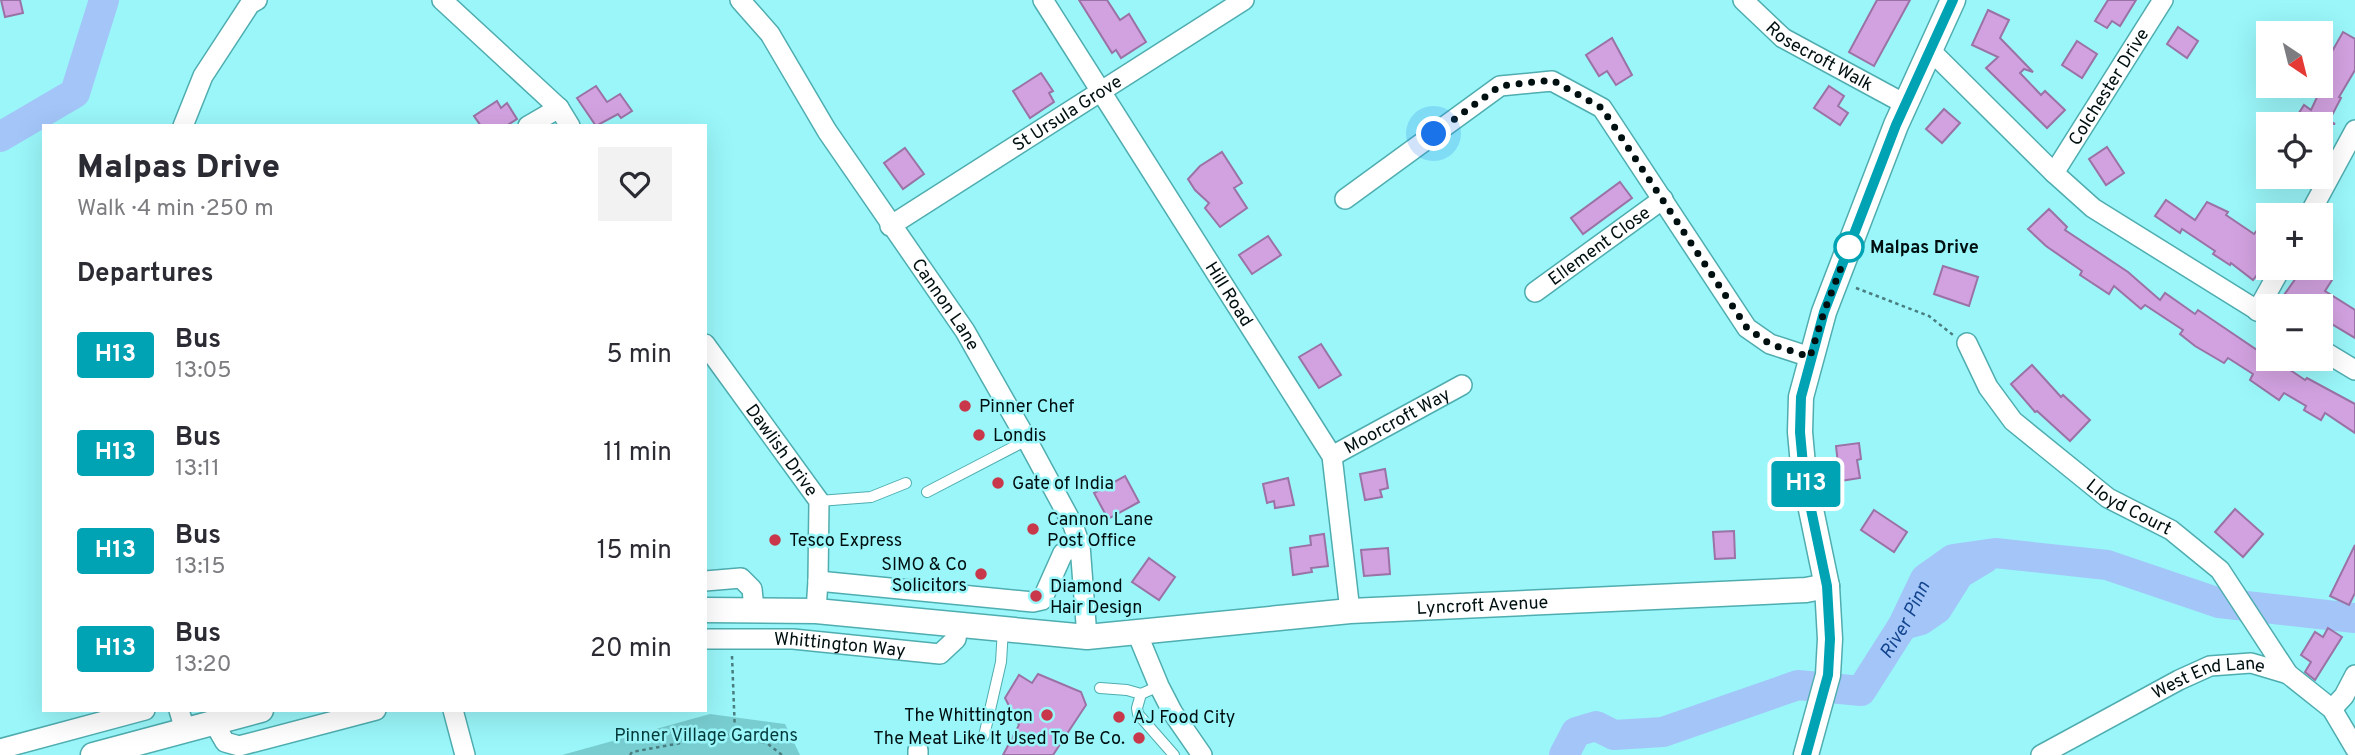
<!DOCTYPE html>
<meta charset="utf-8">
<style>
body{margin:0;font-family:Overpass,sans-serif;background:#f2f2f3;color:#2b2b33;height:100vh;display:flex;flex-direction:column;font-size:26px;white-space:nowrap}
*{box-sizing:border-box;margin:0}
p{font-size:23px;color:#7c7c81}
.icon{flex:none;width:38px;height:38px;fill:none;stroke:currentColor;stroke-width:2;stroke-linecap:round;stroke-linejoin:round}
.map{position:relative;flex:1;overflow:hidden}
.side{position:absolute;left:42px;top:124px;width:665px;height:588px;display:flex;flex-direction:column;background:#fff;border-radius:0px;box-shadow:0 7px 28px #0002}
.side>*{flex:none}
.badge{padding:0 14px;border-radius:5px;font-size:24px;line-height:46px}
.needle{width:46px;rotate:145deg}
.buttons{position:absolute;left:2256px;top:21px;display:grid;gap:14px}
.buttons a{display:grid;place-items:center;width:77px;height:77px;border-radius:0px;background:#fff;box-shadow:0 7px 28px #0002;font-size:35px}
.you{position:absolute;width:35px;height:35px;margin:-18px;border:5px solid #fff;border-radius:50%;background:#1a73e8;box-shadow:0 0 0 10px #1a73e833}
.map>.badge{position:absolute;translate:-50% -50%;box-shadow:0 0 0 4px #fff}
h2{padding:0 35px;font-size:26px;line-height:63px}
.round{display:grid;place-items:center;flex:none;width:74px;height:74px;border-radius:0px;background:#f2f2f3}
.overview{display:flex;align-items:center;justify-content:space-between;height:119px;padding:0 35px}
h1{font-size:33px;font-weight:800;line-height:52px}
ul{padding:0;list-style:none}
li{display:flex;align-items:center;gap:21px;height:98px;padding:0 35px}
li div{flex:1}
li b{display:block;font-size:26px}
li em{font-style:normal}
li .badge{min-width:77px;font-weight:700;text-align:center}
.map>svg:first-child{display:block}
.green{fill:#78cdd0}
.lines{fill:none;stroke-linecap:round;stroke-linejoin:round}
.river{stroke:#a3c5f8;stroke-width:30}
.building{fill:#d2a2e0;stroke:#9a72a5;stroke-width:2}
.service-casing{stroke:#4fadb0;stroke-width:12}
.minor-casing{stroke:#4fadb0;stroke-width:22}
.tertiary-casing{stroke:#4fadb0;stroke-width:27}
.path{stroke:#497d7f;stroke-width:2.5;stroke-dasharray:3.5 3.5;stroke-linecap:butt}
.service{stroke:#fff;stroke-width:10}
.minor{stroke:#fff;stroke-width:19}
.tertiary{stroke:#fff;stroke-width:24}
.line-casing{stroke:#fff;stroke-width:16}
.line{stroke:#00a3b4;stroke-width:10}
.walk{stroke:#000f10;stroke-width:7;stroke-dasharray:0 12.6}
.stop-dot{fill:#fff;stroke:#00a3b4;stroke-width:3.5}
.poi-dot{fill:#c8384a;stroke:#9af6f9;stroke-width:2.5}
.labels{text-anchor:middle;stroke-width:5;stroke-linejoin:round;paint-order:stroke}
.street-label{font-size:18px;fill:#000f10;stroke:#9af6f9}
.stop-label{font-size:18px;font-weight:bold;fill:#000f10;stroke:#9af6f9;text-anchor:start}
.poi-label{font-size:18px;fill:#000f10;stroke:#9af6f9;text-anchor:start}
.park-label{font-size:18px;fill:#043b3d;stroke:#9af6f9}
.water-label{font-size:19px;font-style:italic;fill:#13458e;stroke:#9af6f9}
</style>
<div class="map">
<svg width="2355" height="755" viewBox="0 0 2355 755">
<rect width="100%" height="100%" fill="#9af6f9"/>
<path class="green" d="M710 714 785 724 800 755H562Z"/>
<g class="lines">
<g class="river">
<path d="M0 137 75 93 104 0"/>
<path d="M1903 625 1921 620 1937 609 1959 574 1984 559"/>
<path id="s1" d="M1564 755 1576 732 1596 726 1614 735 1663 732 1798 685 1861 691 1903 625 1925 579 1953 559 1995 553 2107 565 2219 603 2355 618"/>
</g>
</g>
<g class="building">
<path d="M1 0H20L23 13 5 17Z"/>
<path d="M1079 0H1107L1120 20 1129 14 1146 42 1121 58 1116 50 1112 53Z"/>
<path d="M1877 0H1910L1874 66 1849 52Z"/>
<path d="M2108 0H2136L2120 26 2112 21 2107 28 2095 21Z"/>
<path d="M1988 10 2009 20 2000 38 2033 72 2024 69 2020 73 2041 95 2045 91 2065 110 2047 128 1986 68 1998 57 1972 45Z"/>
<path d="M2178 27 2198 41 2187 58 2167 44Z"/>
<path d="M2343 32 2355 39V70L2339 97 2341 98 2329 121 2335 124H2292L2304 105 2311 110 2320 91V62L2326 52 2330 55Z"/>
<path d="M1612 38 1632 75 1616 85 1607 71 1599 76 1586 55Z"/>
<path d="M2077 41 2097 54 2082 78 2062 65Z"/>
<path d="M1041 73 1053 91 1049 93 1054 102 1030 118 1013 91Z"/>
<path d="M596 86 607 102 620 94 632 111 621 118 618 114 596 126 577 98Z"/>
<path d="M1829 86 1844 96 1838 106 1848 113 1840 125 1814 108Z"/>
<path d="M497 101 501 108 507 103 517 119 506 126H481L474 116Z"/>
<path d="M1944 109 1960 123 1942 143 1926 129Z"/>
<path d="M2107 147 2124 173 2106 185 2089 159Z"/>
<path d="M905 148 924 174 903 189 884 163Z"/>
<path d="M1222 152 1242 183 1234 188 1247 208 1220 227 1205 208 1209 203 1195 190 1188 179 1200 166Z"/>
<path d="M1620 182 1632 198 1583 234 1571 218Z"/>
<path d="M2166 200 2195 220 2207 202 2228 212 2226 215 2254 234 2258 229 2268 237V261L2253 280 2231 263 2230 265 2213 254 2215 251 2182 229 2180 233 2155 216Z"/>
<path d="M2049 209 2067 227 2065 230 2128 272 2160 300 2165 293 2195 314 2198 310 2266 356 2268 355V359H2274L2305 380 2307 378 2355 404V433L2325 413 2321 420 2304 410 2306 406 2284 393 2279 400 2250 380 2253 374 2228 358 2224 363 2195 346 2180 334 2183 330 2145 305 2141 309 2114 286 2109 294 2080 275 2082 271 2046 246 2028 229Z"/>
<path d="M1268 236 1281 255 1252 274 1239 255Z"/>
<path d="M1943 266 1978 277 1969 306 1934 294Z"/>
<path d="M2303 268H2315L2332 280 2325 291 2355 310V338L2320 317V306H2301L2284 295Z"/>
<path d="M1321 344 1341 375 1319 388 1299 357Z"/>
<path d="M2032 365 2061 397 2063 395 2090 420 2070 441 2037 411 2035 412 2011 384Z"/>
<path d="M1859 443 1861 459 1857 460 1860 478 1840 481 1836 446Z"/>
<path d="M1385 469 1388 488 1380 490 1382 497 1365 500 1360 474Z"/>
<path d="M1125 476 1139 502 1108 519 1094 493Z"/>
<path d="M1288 478 1294 505 1275 508 1274 501 1267 503 1263 484Z"/>
<path d="M2235 509 2263 534 2243 557 2215 532Z"/>
<path d="M1874 510 1907 532 1894 552 1861 530Z"/>
<path d="M1734 531 1735 558 1715 559 1713 532Z"/>
<path d="M1324 534 1328 566 1311 568 1312 572 1293 575 1290 548 1311 545 1310 536Z"/>
<path d="M2355 545V593L2349 605 2330 596Z"/>
<path d="M1388 548 1390 574 1364 576 1361 550Z"/>
<path d="M1149 558 1175 577 1159 600 1132 582Z"/>
<path d="M2328 628 2342 637 2315 680 2305 672 2311 662 2301 655 2315 632 2323 637Z"/>
<path d="M1038 674 1081 692 1086 705 1053 755H1003L1019 725 1005 698 1019 675 1032 683Z"/>
</g>
<g class="lines">
<defs>
<g id="service">
<path d="M927 492 1027 440"/>
<path d="M819 501 871 497 906 483"/>
<path d="M1100 688 1127 690 1141 694 1159 686"/>
<path d="M1141 694 1137 708 1138 714 1174 755"/>
<path d="M984 736 1001 662 1003 629"/>
</g>
<g id="minor">
<path d="M442 0 559 108 570 126"/>
<path id="s2" d="M740 0 770 34 827 131 965 331 1027 440 1073 525 1080 545 1087 637"/>
<path id="s3" d="M1043 0 1332 456 1350 611"/>
<path id="s4" d="M1743 0 1783 38 1905 104"/>
<path d="M1930 50 2054 173 2093 208 2268 317"/>
<path d="M183 126 203 76 250 4 257 0"/>
<path d="M528 126 559 108"/>
<path id="s5" d="M2054 173 2163 0"/>
<path d="M1345 199 1500 86 1552 81 1602 108 1747 328 1770 344 1810 357"/>
<path d="M2309 215 2355 130"/>
<path id="s6" d="M890 226 1244 0"/>
<path id="s7" d="M1535 292 1663 199"/>
<path d="M2257 311 2281 268"/>
<path id="s8" d="M1967 343 1988 387 2013 421 2108 498 2171 530 2220 570 2288 674"/>
<path id="s9" d="M705 344 819 501 818 581 816 611"/>
<path d="M2320 349 2355 370"/>
<path id="s10" d="M1332 456 1462 385"/>
<path d="M705 581 741 578 752 589 754 609"/>
<path d="M818 581 1033 602 1042 600 1063 553 1080 545"/>
<path d="M1137 633 1159 686 1173 713 1202 755"/>
<path id="s11" d="M705 639H793L940 654 956 639 958 626"/>
<path d="M2332 709 2344 696 2355 675"/>
<path d="M179 710 185 730"/>
<path d="M453 710 465 755"/>
<path d="M214 723 225 742 239 746 376 710"/>
<path d="M0 749 145 710"/>
<path d="M918 755V750"/>
<path id="s12" d="M2041 755 2179 680 2210 666 2251 663 2288 674 2332 709 2355 748"/>
</g>
<g id="tertiary">
<path id="s13" d="M705 610 816 611 1087 637 1350 611 1806 590 1827 586"/>
<path d="M93 755 261 710"/>
<path d="M1806 755 1828 675 1830 639 1827 586 1804 476 1800 432 1801 397 1824 312 1896 125 1953 0"/>
</g>
</defs>
<use href="#service" class="service-casing"/>
<use href="#minor" class="minor-casing"/>
<use href="#tertiary" class="tertiary-casing"/>
<g class="path">
<path d="M1856 288 1929 316 1953 335"/>
<path d="M732 656 735 733 768 744 782 755"/>
<path d="M630 755 632 752 735 733"/>
</g>
<use href="#service" class="service"/>
<use href="#minor" class="minor"/>
<use href="#tertiary" class="tertiary"/>
</g>
<g class="lines">
<defs>
<path id="line" d="M1806 755 1828 675 1830 639 1827 586 1804 476 1800 432 1801 397 1824 312 1896 125 1953 0"/>
</defs>
<use href="#line" class="line-casing"/>
<use href="#line" class="line"/>
<path class="walk" d="M1434 134 1500 86 1552 80 1602 108 1747 328 1770 344 1810 357 1824 312 1849 247"/>
</g>
<circle class="stop-dot" cx="1849" cy="247" r="14"/>
<g class="poi-dot">
<circle cx="965" cy="406" r="7"/>
<circle cx="979" cy="435" r="7"/>
<circle cx="998" cy="483" r="7"/>
<circle cx="1033" cy="529" r="7"/>
<circle cx="775" cy="540" r="7"/>
<circle cx="981" cy="574" r="7"/>
<circle cx="1036" cy="596" r="7"/>
<circle cx="1047" cy="715" r="7"/>
<circle cx="1119" cy="717" r="7"/>
<circle cx="1139" cy="738" r="7"/>
</g>
<g class="labels">
<g class="street-label">
<text dy="6" stroke="none"><textPath href="#s4" startOffset="96">Rosecroft Walk</textPath></text>
<text dy="6" stroke="none"><textPath href="#s5" startOffset="102">Colchester Drive</textPath></text>
<text dy="6" stroke="none"><textPath href="#s6" startOffset="210">St Ursula Grove</textPath></text>
<text dy="6" stroke="none"><textPath href="#s7" startOffset="79">Ellement Close</textPath></text>
<text dy="6" stroke="none"><textPath href="#s3" startOffset="348">Hill Road</textPath></text>
<text dy="6" stroke="none"><textPath href="#s2" startOffset="368">Cannon Lane</textPath></text>
<text dy="6" stroke="none"><textPath href="#s10" startOffset="74">Moorcroft Way</textPath></text>
<text dy="6" stroke="none"><textPath href="#s9" startOffset="131">Dawlish Drive</textPath></text>
<text dy="6" stroke="none"><textPath href="#s8" startOffset="236">Lloyd Court</textPath></text>
<text dy="6" stroke="none"><textPath href="#s13" startOffset="780">Lyncroft Avenue</textPath></text>
<text dy="6" stroke="none"><textPath href="#s11" startOffset="135">Whittington Way</textPath></text>
<text dy="6" stroke="none"><textPath href="#s12" startOffset="187">West End Lane</textPath></text>
</g>
<g class="stop-label">
<text x="1870" y="253">Malpas Drive</text>
</g>
<g class="poi-label">
<text x="979" y="412">Pinner Chef</text>
<text x="993" y="441">Londis</text>
<text x="1012" y="489">Gate of India</text>
<text x="1047" y="525">Cannon Lane<tspan x="1047" dy="21">Post Office</tspan></text>
<text x="789" y="546">Tesco Express</text>
<text x="967" y="570" text-anchor="end">SIMO &amp; Co<tspan x="967" dy="21">Solicitors</tspan></text>
<text x="1050" y="592">Diamond<tspan x="1050" dy="21">Hair Design</tspan></text>
<text x="1033" y="721" text-anchor="end">The Whittington</text>
<text x="1133" y="723">AJ Food City</text>
<text x="1125" y="744" text-anchor="end">The Meat Like It Used To Be Co.</text>
</g>
<g class="park-label">
<text x="706" y="741">Pinner Village Gardens</text>
</g>
<g class="water-label">
<text dy="7" stroke="none"><textPath href="#s1" startOffset="406">River Pinn</textPath></text>
</g>
</g>
</svg>
<div class="buttons">
<a><svg class="needle" viewBox="-14 -14 28 28"><path d="M0-13l5 13h-10z" fill="#e53935"/><path d="M0 13l5-13h-10z" fill="#7c7c81"/></svg></a>
<a><svg class="icon" aria-label="locate" viewBox="0 0 24 24"><circle cx="12" cy="12" r="6"/><path d="M12 2v4M12 18v4M2 12h4M18 12h4"/></svg></a>
<a>+</a>
<a>−</a>
</div>
<div class="you" style="left:1434px;top:134px"></div>
<b class="badge" style="left:1806px;top:484px;background:#00a3b4;color:#fff">H13</b>
<section class="side">
<div class="overview"><div><h1>Malpas Drive</h1><p>Walk · 4 min · 250 m</p></div><a class="round"><svg class="icon" aria-label="heart" viewBox="0 0 24 24"><path d="M12 20l-8-8c-3-5 5-10 8-4 3-6 11-1 8 4z"/></svg></a></div>
<h2>Departures</h2>
<ul>
<li><span class="badge" style="background:#00a3b4;color:#fff">H13</span><div><b>Bus</b><p>13:05</p></div><em>5 min</em></li>
<li><span class="badge" style="background:#00a3b4;color:#fff">H13</span><div><b>Bus</b><p>13:11</p></div><em>11 min</em></li>
<li><span class="badge" style="background:#00a3b4;color:#fff">H13</span><div><b>Bus</b><p>13:15</p></div><em>15 min</em></li>
<li><span class="badge" style="background:#00a3b4;color:#fff">H13</span><div><b>Bus</b><p>13:20</p></div><em>20 min</em></li>
</ul>
</section>
</div>
